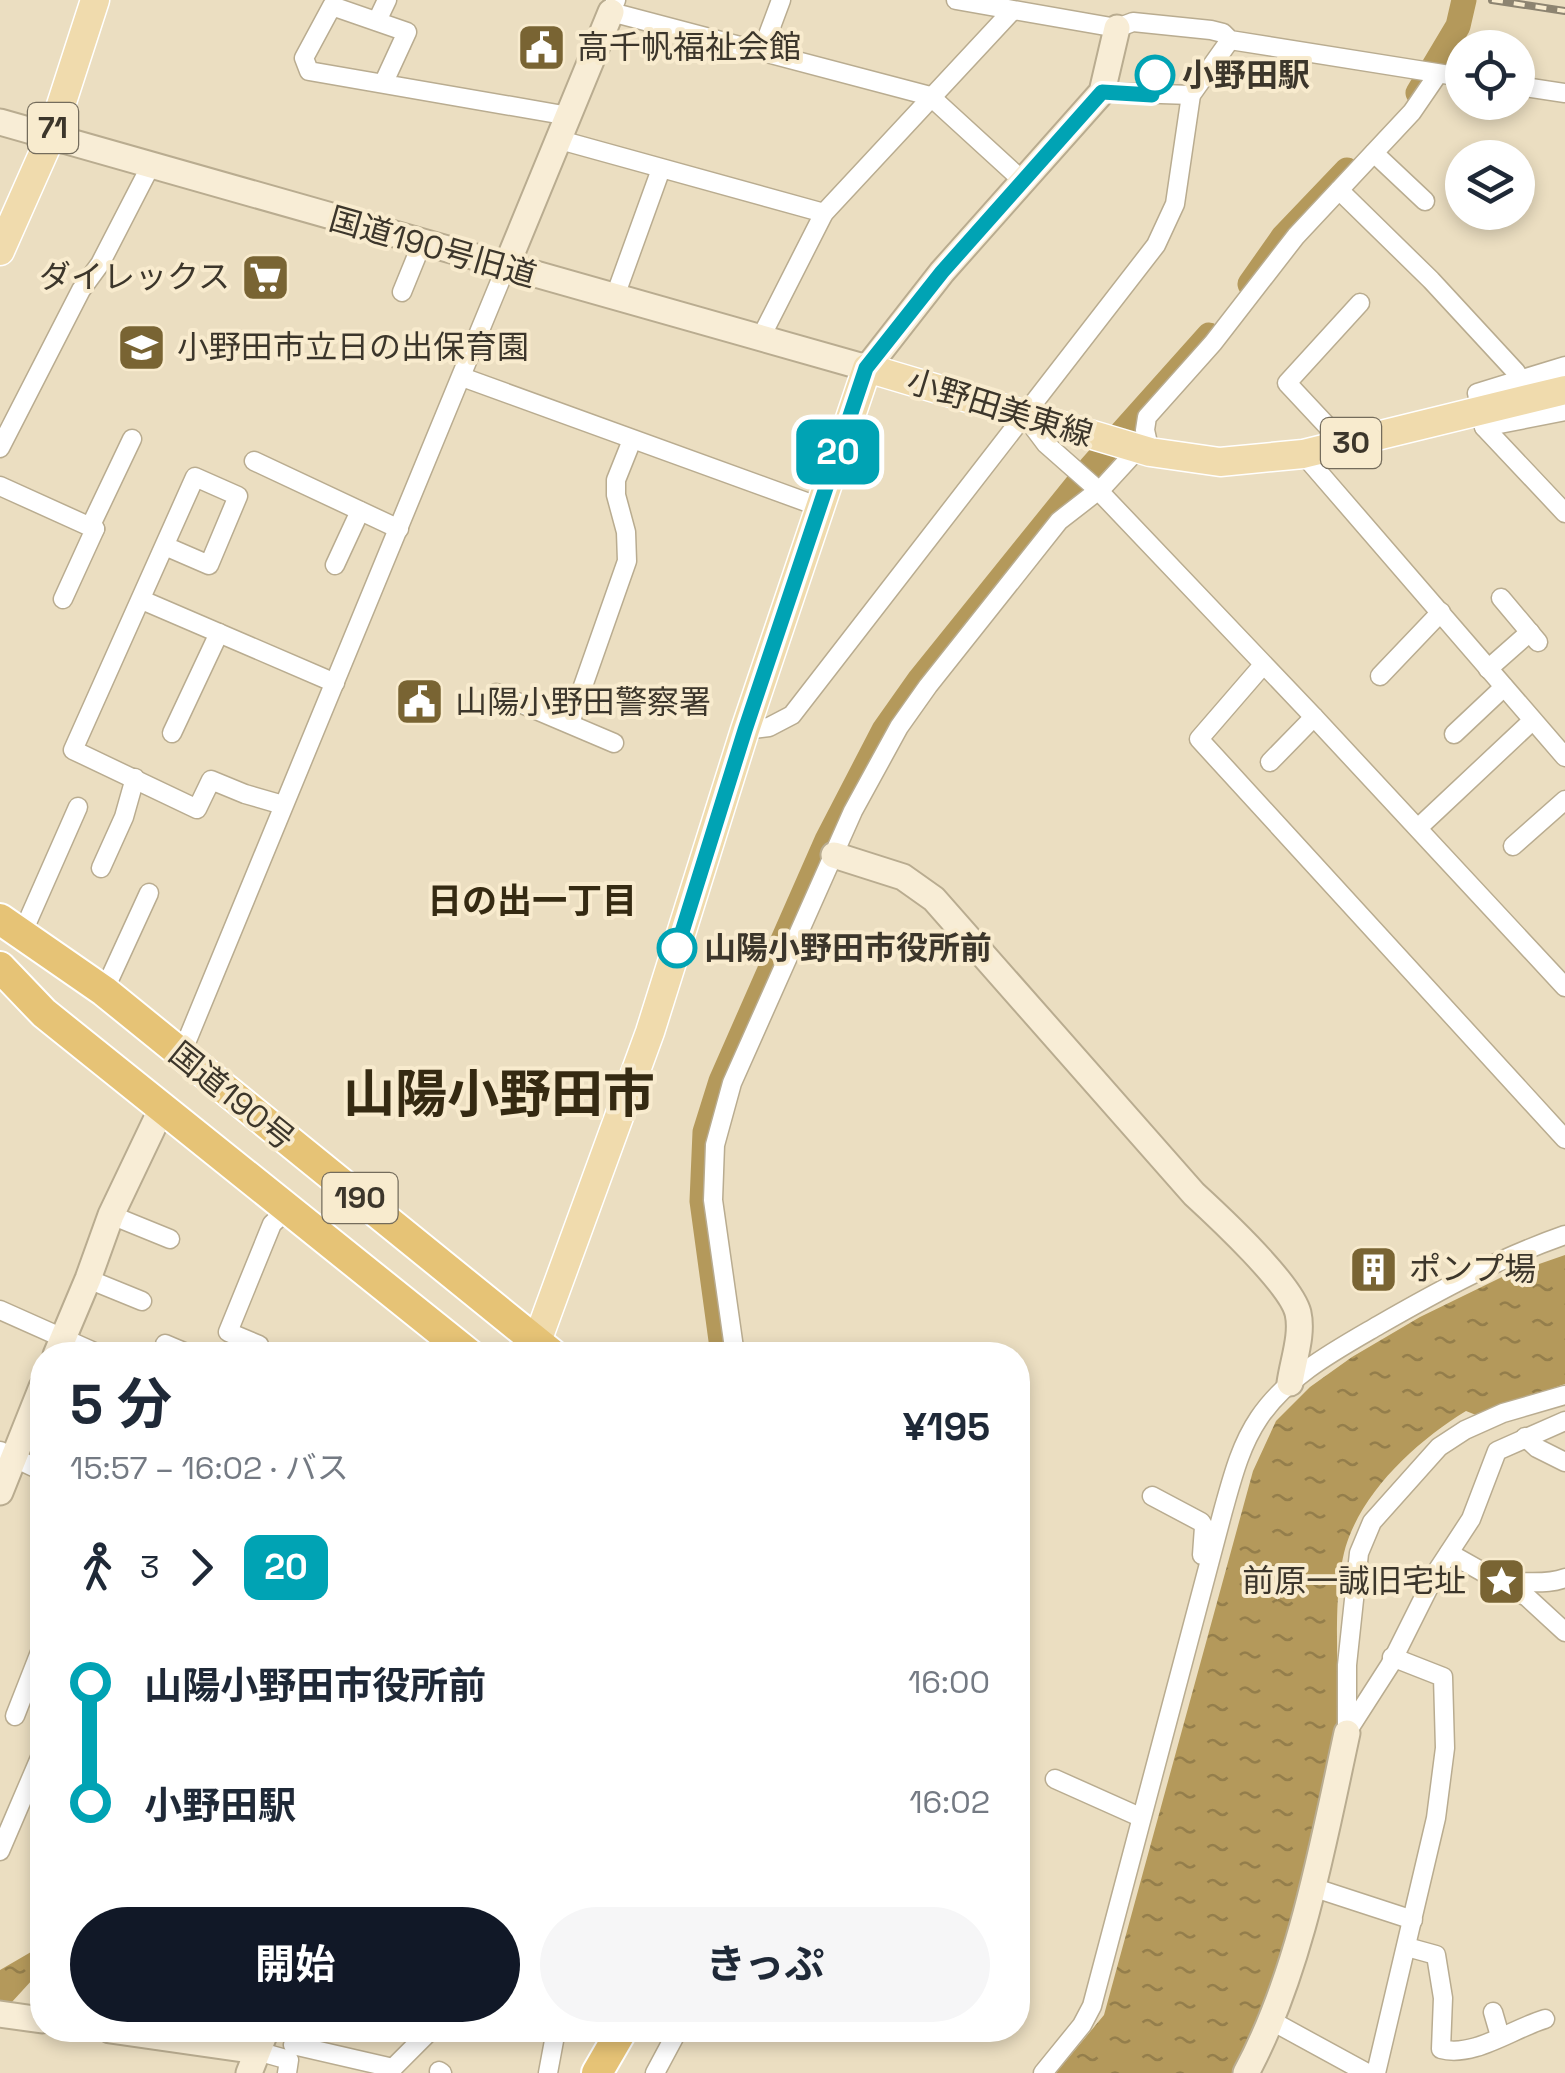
<!DOCTYPE html>
<html lang="ja">
<meta charset="utf-8">
<style>
body{margin:0;font-family:"Space Grotesk","Noto Sans JP",sans-serif;background:#f6f6f7;color:#1f2937;height:100vh;display:flex;flex-direction:column;font-size:38px;white-space:nowrap}
*{box-sizing:border-box;margin:0}
p{font-size:32px;color:#747a83}
.icon{flex:none;width:55px;height:55px;fill:none;stroke:currentColor;stroke-width:2;stroke-linecap:round;stroke-linejoin:round}
.map{position:relative;flex:1;overflow:hidden}
.drawer{position:absolute;left:30px;top:1342px;width:1000px;height:700px;display:flex;flex-direction:column;background:#fff;border-radius:40px;box-shadow:0 5px 15px #0003}
.drawer>*{flex:none}
.badge{padding:0 20px;border-radius:15px;font-size:35px;line-height:65px}
.buttons{position:absolute;left:1445px;top:30px;display:grid;gap:20px}
.buttons a{display:grid;place-items:center;width:90px;height:90px;border-radius:50%;background:#fff;box-shadow:0 5px 15px #0003;font-size:50px}
.map>.badge{position:absolute;translate:-50% -50%;box-shadow:0 0 0 5px #fff}
.legs{display:flex;align-items:center;gap:15px;height:110px;padding:0 40px;font-size:32px}
.legs p{margin-inline-start:auto}
.summary{display:flex;align-items:center;justify-content:space-between;height:170px;padding:0 40px}
h1{font-size:55px;font-weight:700;line-height:75px}
.button{display:flex;gap:20px;margin-top:auto;padding:20px 40px}
.button a{flex:1;height:115px;border-radius:60px;background:#111827;color:#fff;font-size:40px;font-weight:700;line-height:115px;text-align:center}
.button a+a{background:#f6f6f7;color:#1f2937}
ul{padding:0 40px;list-style:none}
li{display:flex;align-items:center;gap:35px;height:120px;font-size:38px}
li i{display:grid;place-items:center;width:15px;height:100%;margin:0 12px;background:currentColor}
li i::after{content:'';width:25px;height:25px;margin:-12px;border:8px solid;border-radius:50%;background:#fff}
li p{margin-inline-start:auto}
li:first-child i{background:linear-gradient(#0000 50%,currentColor 0)}
li:last-child i{background:linear-gradient(currentColor 50%,#0000 0)}
.map>svg:first-child{display:block}
.water{fill:url(#water-ripples)}
.lines{fill:none;stroke-linecap:round;stroke-linejoin:round}
.river{stroke:#b4995b;stroke-width:25}
.street-casing{stroke:#b9ac90;stroke-width:21}
.secondary-casing{stroke:#b9ac90;stroke-width:29}
.primary-casing{stroke:#fff;stroke-width:31}
.highway-casing{stroke:#fff;stroke-width:34}
.street{stroke:#fff;stroke-width:18}
.secondary{stroke:#f8edd6;stroke-width:25}
.primary{stroke:#f0dbad;stroke-width:28}
.highway{stroke:#e6c376;stroke-width:30}
.rail-casing{stroke:#8d8471;stroke-width:8}
.rail{stroke:#f8ebce;stroke-width:4;stroke-dasharray:11;stroke-linecap:butt}
.line-1-casing{stroke:#fff;stroke-width:22}
.line-1{stroke:#00a3b4;stroke-width:15}
.stop-1-dot{fill:#fff;stroke:#00a3b4;stroke-width:5}
.labels{text-anchor:middle;stroke-width:8;stroke-linejoin:round;paint-order:stroke}
.shield{fill:#f8ebce;stroke:#746c5c;stroke-width:2.5}
.shield-label{font-size:30px;font-weight:bold;fill:#3c362b}
.poi-label{font-size:32px;fill:#3c362b;stroke:#f8ebce;text-anchor:start}
.stop-label{font-size:32px;font-weight:bold;fill:#3c362b;stroke:#f8ebce;text-anchor:start}
.street-label{font-size:32px;fill:#3c362b;stroke:#f8ebce}
.neighbourhood-label{font-size:35px;font-weight:bold;fill:#352a12;stroke:#f8ebce}
.town-label{font-size:52px;font-weight:bold;fill:#352a12;stroke:#f8ebce}
</style>
<div class="map">
<svg width="1565" height="2073" viewBox="0 0 1565 2073">
<defs>
<pattern id="water-ripples" width="26" height="14" patternUnits="userSpaceOnUse" patternTransform="scale(2.5)"><rect width="26" height="14" fill="#b4995b"/><path d="M2 4q2-2 4 0t4 0M15 11q2-2 4 0t4 0" fill="none" stroke="#947e4b"/></pattern>
</defs>
<rect width="100%" height="100%" fill="#ebdec1"/>
<g class="water">
<path d="M1565 1255V1384L1476 1415 1466 1411C1420 1439 1369 1485 1349 1537 1330 1585 1340 1672 1337 1725 1336 1749 1327 1775 1322 1799 1303 1894 1274 1985 1235 2073H1056L1104 2015 1253 1471 1276 1421 1310 1387 1352 1357 1420 1317 1502 1277Z"/>
<path d="M42 1949V1974L33 1979 0 2015V1970L31 1952Z"/>
</g>
<g class="lines">
<g class="river">
<path d="M1418 93 1458 26 1464 0"/>
<path d="M1250 284 1283 237 1347 170"/>
<path d="M723 1355 702 1201 705 1132 721 1081 827 840 884 730 920 679 1091 467 1209 335"/>
</g>
<defs>
<g id="street">
<path d="M616 0 611 12 930 96 1023 181"/>
<path d="M956 0 1117 28 1133 22 1211 30 1223 33 1230 40 1462 77"/>
<path d="M377 21 387 0"/>
<path d="M762 51 781 0"/>
<path d="M384 82 407 32 332 6 304 58 309 71 569 116"/>
<path d="M1518 86 1565 93"/>
<path d="M1102 92 1191 95"/>
<path d="M560 140 824 213"/>
<path d="M1374 153 1425 201"/>
<path d="M1339 190 1431 280 1516 372 1519 379"/>
<path d="M402 292 422 243"/>
<path d="M614 299 661 169"/>
<path d="M760 339 824 213 1012 11"/>
<path d="M1565 366 1477 393 1484 427 1565 513"/>
<path d="M462 377 820 507"/>
<path d="M1025 416 1046 444 1097 489 1314 717 1565 987"/>
<path d="M1484 427 1565 411"/>
<path d="M1344 444 1287 383 1360 303"/>
<path d="M0 448 81 290 100 264 150 167"/>
<path d="M1150 452 1145 430 1147 417 1213 343 1296 236 1412 112 1438 74"/>
<path d="M1303 454 1565 757"/>
<path d="M254 461 399 529"/>
<path d="M0 486 95 529 63 599"/>
<path d="M95 529 92 523 132 439"/>
<path d="M165 546 209 565 238 496 195 477 73 750 197 809 211 780 245 794 283 805"/>
<path d="M335 565 360 511"/>
<path d="M1501 598 1538 642"/>
<path d="M142 600 335 683"/>
<path d="M1263 665 1199 739 1565 1139"/>
<path d="M1488 669 1530 632"/>
<path d="M1380 676 1441 612"/>
<path d="M496 693 614 743"/>
<path d="M570 723 627 561 626 532 616 495V480L632 440"/>
<path d="M745 730 769 727 792 715 1156 245 1175 204 1191 95 1230 40"/>
<path d="M172 733 219 633"/>
<path d="M1454 734 1504 687"/>
<path d="M1270 762 1314 717"/>
<path d="M1418 828 1532 721"/>
<path d="M1513 846 1565 800"/>
<path d="M101 868 124 817 135 778"/>
<path d="M22 934 78 807"/>
<path d="M104 991 149 893"/>
<path d="M181 1055 506 267"/>
<path d="M111 1215 170 1239"/>
<path d="M88 1279 142 1301"/>
<path d="M0 1310 101 1355"/>
<path d="M165 1344 191 1355"/>
<path d="M259 1345 228 1332 272 1224 288 1209"/>
<path d="M735 1355 713 1200 715 1145 732 1083 853 811 899 727 928 686 1059 521 1104 486 1138 449"/>
<path d="M1525 1437 1537 1448 1565 1462"/>
<path d="M0 1451 42 1471"/>
<path d="M1152 1496 1201 1522 1204 1527 1202 1555"/>
<path d="M1449 1553 1527 1597 1565 1632"/>
<path d="M1502 1585C1524 1579 1545 1586 1565 1578"/>
<path d="M15 1716 42 1647"/>
<path d="M1347 1732 1390 1665 1437 1571 1471 1519 1497 1451 1565 1421"/>
<path d="M1347 1733V1665L1359 1553 1372 1522 1439 1447 1465 1430 1503 1413 1565 1395"/>
<path d="M1055 1779 1140 1817"/>
<path d="M0 1851 42 1753"/>
<path d="M1312 1887 1413 1920"/>
<path d="M1407 1947 1436 1955 1443 1998 1441 2049C1473 2058 1512 2029 1545 2019"/>
<path d="M1493 2012 1500 2036"/>
<path d="M1270 2020 1367 2073"/>
<path d="M293 2045 393 2068"/>
<path d="M257 2051 289 2060 287 2073"/>
<path d="M439 2071 442 2073"/>
<path d="M388 2073 431 2030"/>
<path d="M548 2073 556 2030"/>
<path d="M655 2073 678 2030"/>
<path d="M1043 2073 1082 2025 1092 2006 1223 1511C1232 1479 1240 1446 1259 1418 1287 1376 1336 1350 1379 1325 1440 1290 1499 1258 1565 1235"/>
<path d="M1376 2073 1436 1818 1445 1748 1443 1677 1392 1657"/>
</g>
<g id="secondary">
<path d="M0 122 867 368 942 272 1102 92 1117 28"/>
<path d="M506 267 611 12"/>
<path d="M834 855 903 877 934 899 1194 1194C1218 1216 1291 1284 1298 1313 1303 1335 1293 1361 1290 1383"/>
<path d="M56 1355 88 1279 111 1215 162 1108"/>
<path d="M0 1492 42 1387"/>
<path d="M0 2014 42 2020"/>
<path d="M110 2030 257 2051"/>
<path d="M249 2073 266 2030"/>
<path d="M1246 2073C1300 1973 1323 1844 1347 1733"/>
</g>
<g id="primary">
<path d="M0 251 51 136 95 0"/>
<path d="M532 1355 650 1032 745 730 867 368 1150 452 1220 462 1303 454 1565 390"/>
</g>
<g id="highway">
<path d="M0 919 104 991 553 1355"/>
<path d="M0 967 44 1013 470 1355"/>
<path d="M597 2073 622 2030"/>
</g>
</defs>
<use href="#street" class="street-casing"/>
<use href="#secondary" class="secondary-casing"/>
<use href="#primary" class="primary-casing"/>
<use href="#highway" class="highway-casing"/>
<use href="#street" class="street"/>
<use href="#secondary" class="secondary"/>
<use href="#primary" class="primary"/>
<use href="#highway" class="highway"/>
<defs>
<path id="rail" d="M1492 0 1565 11"/>
</defs>
<use href="#rail" class="rail-casing"/>
<use href="#rail" class="rail"/>
</g>
<g class="lines">
<defs>
<path id="line-1" d="M677 948 745 730 866 368 942 272 1102 92 1152 95 1155 75"/>
</defs>
<use href="#line-1" class="line-1-casing"/>
<use href="#line-1" class="line-1"/>
</g>
<defs>
<symbol id="civic-square" viewBox="-11 -11 22 22"><rect x="-9" y="-9" width="18" height="18" rx="4" fill="#796433" stroke="#f8ebce"/><path d="M-.6-6.5H3V-4.5H.6V-3L4-1V1h2V6H-6V1h2V-1L-.6-3ZM-1.2 2.5V6h2.4V2.5Z" fill="#fff"/></symbol>
<symbol id="supermarket-square" viewBox="-11 -11 22 22"><rect x="-9" y="-9" width="18" height="18" rx="4" fill="#796433" stroke="#f8ebce"/><path d="M-6-5.5h2.5l.6 2H6L4.5 2H-2.5L-4.4-4H-6ZM-1.5 3.2a1.3 1.3 0 1 0 .1 0ZM3 3.2a1.3 1.3 0 1 0 .1 0Z" fill="#fff"/></symbol>
<symbol id="school-square" viewBox="-11 -11 22 22"><rect x="-9" y="-9" width="18" height="18" rx="4" fill="#796433" stroke="#f8ebce"/><path d="M0-5L7-2L0 1L-7-2ZM-4 1L0 2.5L4 1V4Q0 6-4 4Z" fill="#fff"/></symbol>
<symbol id="building-square" viewBox="-11 -11 22 22"><rect x="-9" y="-9" width="18" height="18" rx="4" fill="#796433" stroke="#f8ebce"/><path d="M-4-6H4V6H1V3H-1V6H-4ZM-2.5-4.3h1.7v1.8h-1.7ZM.8-4.3h1.7v1.8H.8ZM-2.5-1h1.7V.8h-1.7ZM.8-1h1.7V.8H.8Z" fill="#fff"/></symbol>
<symbol id="sight-square" viewBox="-11 -11 22 22"><rect x="-9" y="-9" width="18" height="18" rx="4" fill="#796433" stroke="#f8ebce"/><path d="M0-6L1.8-2.2L6-1.7L2.9 1.2L3.7 5.4L0 3.3L-3.7 5.4L-2.9 1.2L-6-1.7L-1.8-2.2Z" fill="#fff"/></symbol>
</defs>
<g fill-rule="evenodd">
<use href="#civic-square" x="514" y="20" width="55" height="55"/>
<use href="#supermarket-square" x="238" y="250" width="55" height="55"/>
<use href="#school-square" x="114" y="320" width="55" height="55"/>
<use href="#civic-square" x="392" y="674" width="55" height="55"/>
<use href="#building-square" x="1346" y="1242" width="55" height="55"/>
<use href="#sight-square" x="1474" y="1554" width="55" height="55"/>
</g>
<g class="stop-1-dot">
<circle cx="1155" cy="75" r="18"/>
<circle cx="677" cy="948" r="18"/>
</g>
<g class="labels">
<g class="shield">
<rect x="28" y="103" width="50" height="50" rx="8"/>
<rect x="1321" y="418" width="60" height="50" rx="8"/>
<rect x="322.5" y="1173" width="75" height="50" rx="8"/>
</g>
<g class="shield-label">
<text x="53" y="138">71</text>
<text x="1351" y="453">30</text>
<text x="360" y="1208">190</text>
</g>
<g class="poi-label">
<text x="577" y="58">高千帆福祉会館</text>
<text x="230" y="288" text-anchor="end">ダイレックス</text>
<text x="177" y="358">小野田市立日の出保育園</text>
<text x="455" y="713">山陽小野田警察署</text>
<text x="1409" y="1280">ポンプ場</text>
<text x="1466" y="1592" text-anchor="end">前原一誠旧宅址</text>
</g>
<g class="stop-label">
<text x="1182" y="86">小野田駅</text>
<text x="704" y="959">山陽小野田市役所前</text>
</g>
<g class="street-label">
<text transform="translate(433 247) rotate(16)" y="11">国道190号旧道</text>
<text transform="translate(1000 408) rotate(17)" y="11">小野田美東線</text>
<text transform="translate(232 1096) rotate(39)" y="11">国道190号</text>
</g>
<g class="neighbourhood-label">
<text x="532" y="913">日の出一丁目</text>
</g>
<g class="town-label">
<text x="499" y="1112">山陽小野田市</text>
</g>
</g>
</svg>
<div class="buttons">
<a><svg class="icon" aria-label="locate" viewBox="0 0 24 24"><circle cx="12" cy="12" r="6"/><path d="M12 2v4M12 18v4M2 12h4M18 12h4"/></svg></a>
<a><svg class="icon" aria-label="layers" viewBox="0 0 24 24"><path d="M12 4l9 5-9 5-9-5zM3 14l9 5 9-5"/></svg></a>
</div>
<b class="badge" style="left:838px;top:452px;background:#00a3b4;color:#fff">20</b>
<section class="drawer">
<div class="summary"><div><h1>5 分</h1><p>15:57 – 16:02 · バス</p></div><b>¥195</b></div>
<div class="legs"><svg class="icon" aria-label="walk" viewBox="0 0 24 24"><circle cx="13" cy="4" r="2"/><path d="M13 8l-2 6 4 7M11 14l-3 7M7 12l3-4h3l4 4"/></svg>3<svg class="icon" aria-label="forward" viewBox="0 0 24 24"><path d="M9 5l7 7-7 7"/></svg><b class="badge" style="background:#00a3b4;color:#fff">20</b></div>
<ul>
<li><i style="color:#00a3b4"></i><b>山陽小野田市役所前</b><p>16:00</p></li>
<li><i style="color:#00a3b4"></i><b>小野田駅</b><p>16:02</p></li>
</ul>
<div class="button"><a>開始</a><a>きっぷ</a></div>
</section>
</div>
